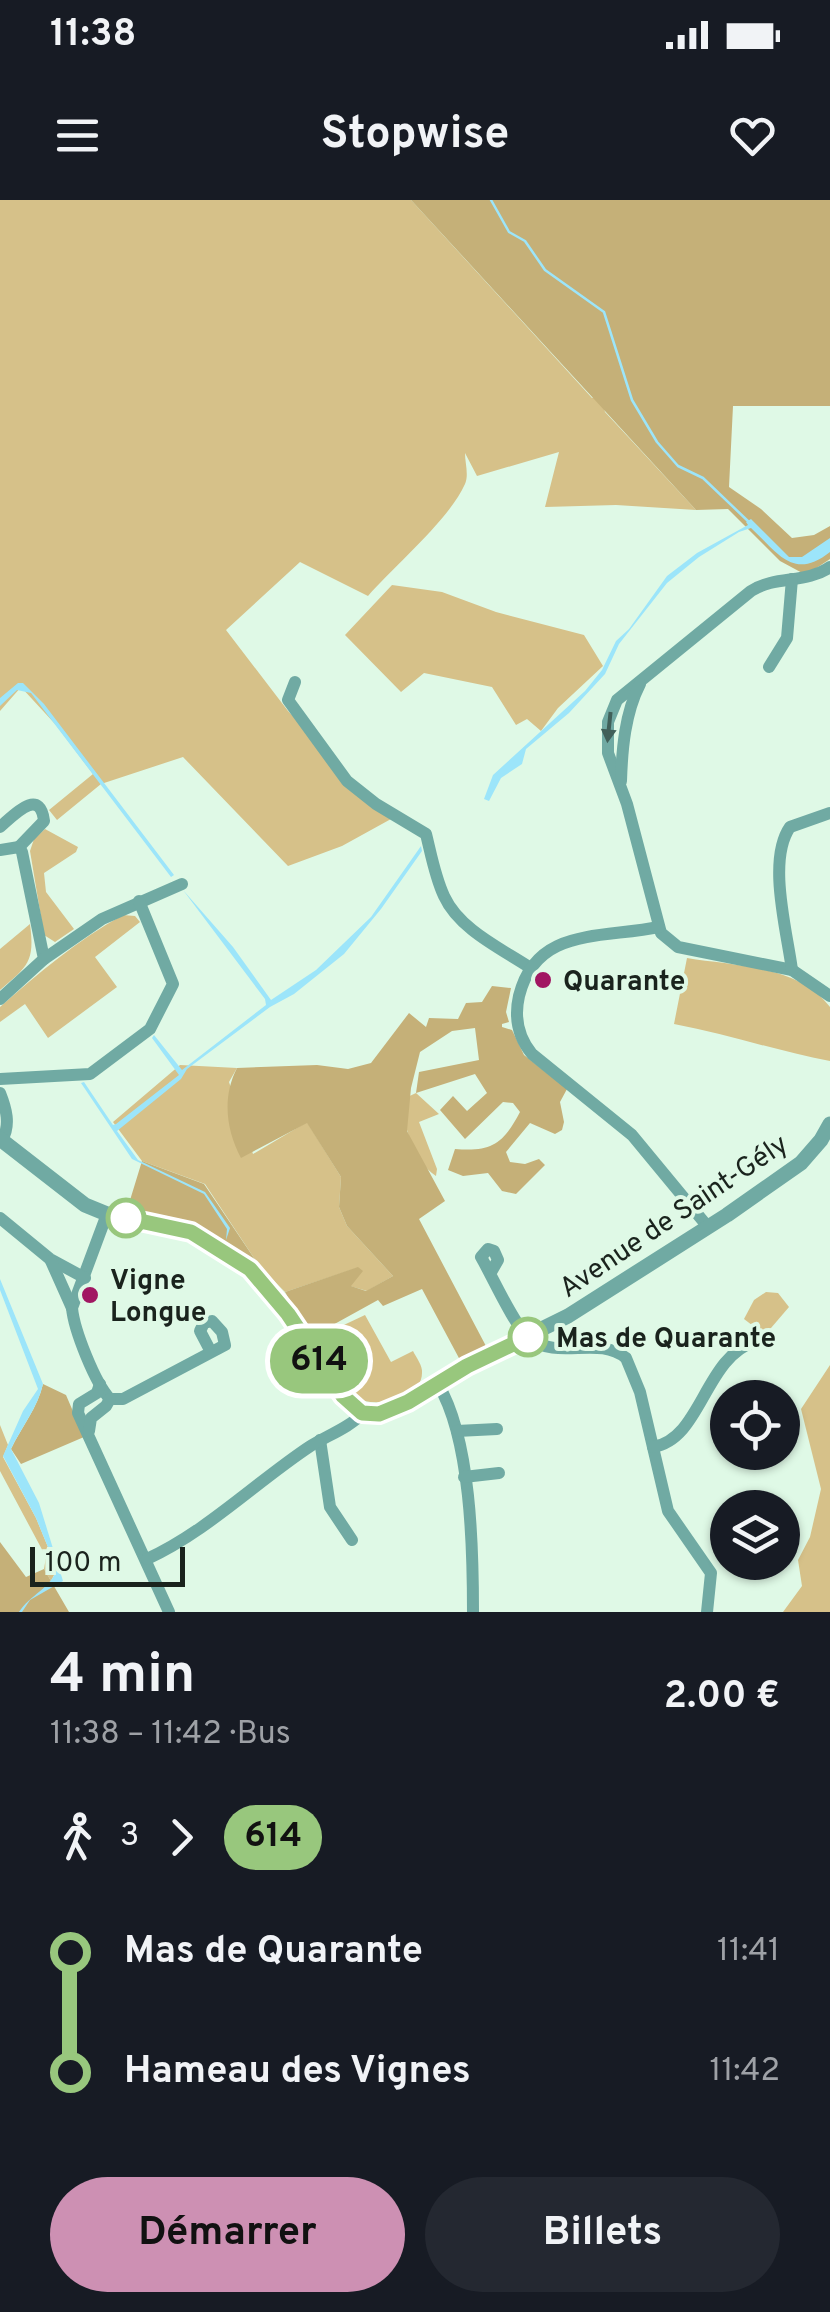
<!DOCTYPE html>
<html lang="fr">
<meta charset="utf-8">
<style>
body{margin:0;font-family:Overpass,sans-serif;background:#242831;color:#f1f3f6;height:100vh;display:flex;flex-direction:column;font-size:38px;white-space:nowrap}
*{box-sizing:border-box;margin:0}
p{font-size:32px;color:#9ea1a6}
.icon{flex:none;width:55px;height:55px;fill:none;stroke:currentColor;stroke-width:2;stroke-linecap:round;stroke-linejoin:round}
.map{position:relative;height:1412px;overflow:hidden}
.sheet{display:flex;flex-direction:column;background:#171b24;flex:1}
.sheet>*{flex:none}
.badge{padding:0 20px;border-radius:32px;font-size:35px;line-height:65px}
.fabs{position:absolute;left:710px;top:1180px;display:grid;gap:20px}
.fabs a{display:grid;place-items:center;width:90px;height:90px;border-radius:50%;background:#171b24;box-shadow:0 2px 8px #0004;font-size:50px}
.scale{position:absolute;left:30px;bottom:25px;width:155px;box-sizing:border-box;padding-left:10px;border:5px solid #1a231d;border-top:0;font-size:28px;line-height:35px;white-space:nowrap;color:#1a231d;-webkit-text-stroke:8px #dff9e6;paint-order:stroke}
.map>.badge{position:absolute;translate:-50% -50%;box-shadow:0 0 0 5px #fff}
.legs{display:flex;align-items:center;gap:15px;height:110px;padding:0 50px;font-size:32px}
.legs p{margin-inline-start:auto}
.summary{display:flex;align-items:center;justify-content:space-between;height:170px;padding:0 50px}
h1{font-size:55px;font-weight:700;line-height:75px}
.cta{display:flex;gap:20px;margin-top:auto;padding:20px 50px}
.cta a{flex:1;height:115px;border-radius:60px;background:#cd90b3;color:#111;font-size:40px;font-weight:700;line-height:115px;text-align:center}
.cta a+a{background:#242831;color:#f1f3f6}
ul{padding:0 50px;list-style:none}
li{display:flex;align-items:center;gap:35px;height:120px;font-size:38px}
li i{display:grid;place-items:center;width:15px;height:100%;margin:0 12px;background:currentColor}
li i::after{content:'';width:25px;height:25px;margin:-12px;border:8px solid;border-radius:50%;background:#171b24}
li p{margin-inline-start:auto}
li:first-child i{background:linear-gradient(#0000 50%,currentColor 0)}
li:last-child i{background:linear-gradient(currentColor 50%,#0000 0)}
.status{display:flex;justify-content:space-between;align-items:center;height:70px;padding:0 50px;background:#171b24;direction:ltr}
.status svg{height:28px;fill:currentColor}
header{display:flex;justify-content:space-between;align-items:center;height:130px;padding:0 50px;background:#171b24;font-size:45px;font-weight:700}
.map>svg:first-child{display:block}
.green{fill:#d6c189}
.forest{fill:#c5b078}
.water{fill:#9ce5fa}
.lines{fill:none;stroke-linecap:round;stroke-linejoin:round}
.stream{stroke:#9ce5fa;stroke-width:2.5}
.minor{stroke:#70aaa3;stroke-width:12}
.tertiary{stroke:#70aaa3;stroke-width:15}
.oneway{fill:#416059}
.line-1-casing{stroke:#fff;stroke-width:22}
.line-1{stroke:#98c77d;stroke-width:15}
.poi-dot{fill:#a11762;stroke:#dff9e6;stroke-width:4}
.stop-1-dot{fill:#fff;stroke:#98c77d;stroke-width:5}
.labels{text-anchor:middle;stroke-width:8;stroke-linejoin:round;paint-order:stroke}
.poi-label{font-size:28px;font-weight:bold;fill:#1a231d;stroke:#dff9e6;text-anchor:start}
.street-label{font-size:28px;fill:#1a231d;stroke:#dff9e6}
.stop-label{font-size:28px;font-weight:bold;fill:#1a231d;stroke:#dff9e6;text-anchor:start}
</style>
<div class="status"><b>11:38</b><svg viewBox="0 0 49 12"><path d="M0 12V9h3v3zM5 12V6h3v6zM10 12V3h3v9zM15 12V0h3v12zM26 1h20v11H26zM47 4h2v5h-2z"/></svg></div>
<header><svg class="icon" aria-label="menu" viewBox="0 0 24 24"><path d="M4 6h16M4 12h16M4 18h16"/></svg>Stopwise<svg class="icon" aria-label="heart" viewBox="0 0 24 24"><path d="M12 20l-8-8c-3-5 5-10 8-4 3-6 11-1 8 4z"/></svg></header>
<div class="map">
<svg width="830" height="1412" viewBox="0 0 830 1412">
<rect width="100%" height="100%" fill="#dff9e6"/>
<g class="green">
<path d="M0 0H411L592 198 601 196 605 212 696 310 616 305 545 307 559 252 477 276 465 253C465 263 469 275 465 284 449 320 395 365 368 396L300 362 226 430 288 511 391 619 342 646 288 666 183 557 101 584 57 620 49 610 93 574 56 525 21 487 0 511Z"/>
<path d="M392 385 442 392 496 412 584 435 603 466 558 508 541 531 527 519 516 525 492 487 424 473 401 492 345 435Z"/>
<path d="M45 629 78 647 76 652 44 673 46 692 74 729 55 742 44 735 30 651 34 639Z"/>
<path d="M123 715 135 716 140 722 95 757 117 787 48 838 25 804 0 822V807C39 773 77 740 123 715Z"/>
<path d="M30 724C35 762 28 766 0 790V749Z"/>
<path d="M687 758C734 766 799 765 830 807V861C777 851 727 834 674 824Z"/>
<path d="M180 865 237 868 229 882 253 954 307 922 341 977 339 1007 347 1026 393 1076 367 1091 350 1086 357 1068 285 1092 260 1067 205 984 142 961 113 922Z"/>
<path d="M416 893 439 914 419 922 437 969 436 976C414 962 405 925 399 901Z"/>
<path d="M766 1092 778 1093 789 1107 765 1135 744 1119 754 1100Z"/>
<path d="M365 1115 391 1162 413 1151C416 1157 423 1166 422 1173 422 1200 374 1208 356 1198 336 1186 326 1159 314 1139Z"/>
<path d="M830 1165V1412H783L802 1386 798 1360 810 1337 821 1289 801 1209Z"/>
<path d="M0 1225 8 1245 3 1257 36 1318 57 1369 51 1381 44 1369 46 1357 0 1271Z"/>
</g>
<g class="forest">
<path d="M411 0H830V206H733L729 287 761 309 792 338 814 335 830 326V359L806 375 780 361 728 309 696 310Z"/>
<path d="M492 786 511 788 506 812 509 822 502 824V827L512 830 524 855 567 889 560 902 564 922 562 930 555 934 530 923 506 952 510 962 525 964 539 959 545 965 516 994 502 991 488 973 463 976 448 970 455 949C492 952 503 944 520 912L513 903 503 902 465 939 440 910 453 896 467 911 487 893 475 874 416 893 419 872 479 860 475 828 452 831 420 852 411 888 407 931 445 1001 419 1019 487 1148 460 1160 422 1089 383 1106 378 1100 311 1137 285 1092 358 1067 363 1071 351 1086 366 1091 393 1076 347 1026 339 1007 341 977 307 923 241 958C226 930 222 897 237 868L317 865 348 869 371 863 409 813 426 827 429 818 458 819 466 803 482 802Z"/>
<path d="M142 961 204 984 260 1067 190 1025 127 1010Z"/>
<path d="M43 1184 66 1195 84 1237 21 1264 11 1249C21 1228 38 1207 43 1184Z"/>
<path d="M0 1342 26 1377 44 1369 69 1412H0Z"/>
</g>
<g class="water">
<path d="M751 319 789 357H802L830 338V352C793 381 778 353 751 328L739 332 699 357 667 383 619 444 605 474 569 513 526 549 522 564 501 578 489 601 484 599 493 575 585 491 602 470 616 441 629 429 667 376 697 353 748 325 746 322Z"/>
<path d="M18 483H23L44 504 174 675 171 677 31 493 17 490 0 506V498Z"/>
<path d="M421 646 422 651 381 709 344 754 294 794 270 807 187 869 181 879 117 931 138 960 205 992 230 1028 226 1040 227 1029 204 994 132 959 81 883 84 882 113 925 116 924 179 875 152 838 154 835 182 870 266 805 265 799 183 690 233 747 271 800 316 770 371 717Z"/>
<path d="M0 1079 43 1184C38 1207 21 1228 11 1249L39 1303 63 1381 30 1400 22 1412H19C30 1395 51 1388 57 1369L36 1318 3 1256 23 1211 38 1189 0 1090Z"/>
</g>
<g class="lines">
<path class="stream" d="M491 0 509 32 525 41 545 70 604 112 632 200 657 242 678 266 703 278 750 323"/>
<g class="minor">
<path d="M830 367C806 384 776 375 751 391L617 500 608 522V553L627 604 661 733 678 747 792 770 830 796"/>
<path d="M769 467 787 438 792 379"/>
<path d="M295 482 288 500 347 581 376 604 426 634C431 654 435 677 444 696 459 729 500 748 529 767"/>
<path d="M621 581C622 549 625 513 640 484"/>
<path d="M0 627C13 616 40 586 44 621L19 647"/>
<path d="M0 650 19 647 22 652 44 759 0 799"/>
<path d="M659 727C600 739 536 727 519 796 514 818 518 837 532 854L632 935 708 1027"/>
<path d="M44 759 102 719 182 684"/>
<path d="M792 770C787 731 767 660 790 627L830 613"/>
<path d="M0 879 90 874 150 829 173 784 139 701"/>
<path d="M0 893C6 908 11 925 2 940"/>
<path d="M107 1014 72 1108C74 1130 95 1183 110 1199"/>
<path d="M0 1018 50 1059 85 1078"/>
<path d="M51 1061 72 1108"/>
<path d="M490 1074 498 1060 494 1051 488 1049 481 1057C491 1074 515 1127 529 1138 558 1161 598 1135 626 1158L640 1192 668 1311 711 1373 707 1412"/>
<path d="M100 1184 97 1193 79 1204 78 1213 169 1412"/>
<path d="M438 1184C471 1239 473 1348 473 1412"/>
<path d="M110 1199H123L225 1145 222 1132 212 1121 204 1123 200 1131 211 1152"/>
<path d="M89 1231 91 1218 106 1206 110 1199"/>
<path d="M457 1231 497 1229"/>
<path d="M320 1240 330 1307 352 1340"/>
<path d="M653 1247C702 1239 704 1157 756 1141"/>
<path d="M464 1277 499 1273"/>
<path d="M147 1359C206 1332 255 1283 309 1247 326 1236 349 1228 363 1213"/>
</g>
<path class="tertiary" d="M0 939 85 1005 107 1014 191 1031 250 1069 288 1114 343 1196 359 1211 374 1214 408 1202 467 1166 568 1116 727 1015 801 963 821 940 830 924"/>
</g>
<defs><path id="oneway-solid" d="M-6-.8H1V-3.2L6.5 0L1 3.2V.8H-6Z" transform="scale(2.5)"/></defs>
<use class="oneway" href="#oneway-solid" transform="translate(609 527) rotate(96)"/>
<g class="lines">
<defs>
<path id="line-1" d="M126 1018 191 1032 250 1069 288 1114 343 1196 362 1213 379 1214 408 1202 467 1166 528 1137"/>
</defs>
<use href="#line-1" class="line-1-casing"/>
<use href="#line-1" class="line-1"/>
</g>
<g class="poi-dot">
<circle cx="543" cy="780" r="10"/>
<circle cx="90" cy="1095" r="10"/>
</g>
<g class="stop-1-dot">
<circle cx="126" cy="1018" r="18"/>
<circle cx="528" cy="1137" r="18"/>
</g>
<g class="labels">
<g class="poi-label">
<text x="563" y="790">Quarante</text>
<text x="110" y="1089">Vigne<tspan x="110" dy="32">Longue</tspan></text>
</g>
<g class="street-label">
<text transform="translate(673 1015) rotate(-34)" y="10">Avenue de Saint-Gély</text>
</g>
<g class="stop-label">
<text x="556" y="1147">Mas de Quarante</text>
</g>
</g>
</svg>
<div class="fabs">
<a><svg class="icon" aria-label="locate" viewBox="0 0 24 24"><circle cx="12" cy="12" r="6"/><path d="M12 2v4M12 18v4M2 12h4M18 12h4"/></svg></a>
<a><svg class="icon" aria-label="layers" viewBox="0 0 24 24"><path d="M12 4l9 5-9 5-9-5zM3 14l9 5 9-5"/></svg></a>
</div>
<div class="scale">100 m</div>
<b class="badge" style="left:319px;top:1161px;background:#98c77d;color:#111">614</b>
</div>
<section class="sheet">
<div class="summary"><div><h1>4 min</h1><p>11:38 – 11:42 · Bus</p></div><b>2.00 €</b></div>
<div class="legs"><svg class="icon" aria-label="walk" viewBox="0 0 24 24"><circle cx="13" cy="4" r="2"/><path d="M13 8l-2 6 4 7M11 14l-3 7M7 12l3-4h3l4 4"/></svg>3<svg class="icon" aria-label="forward" viewBox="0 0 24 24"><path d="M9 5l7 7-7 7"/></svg><b class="badge" style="background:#98c77d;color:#111">614</b></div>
<ul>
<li><i style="color:#98c77d"></i><b>Mas de Quarante</b><p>11:41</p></li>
<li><i style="color:#98c77d"></i><b>Hameau des Vignes</b><p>11:42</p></li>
</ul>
<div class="cta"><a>Démarrer</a><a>Billets</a></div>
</section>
